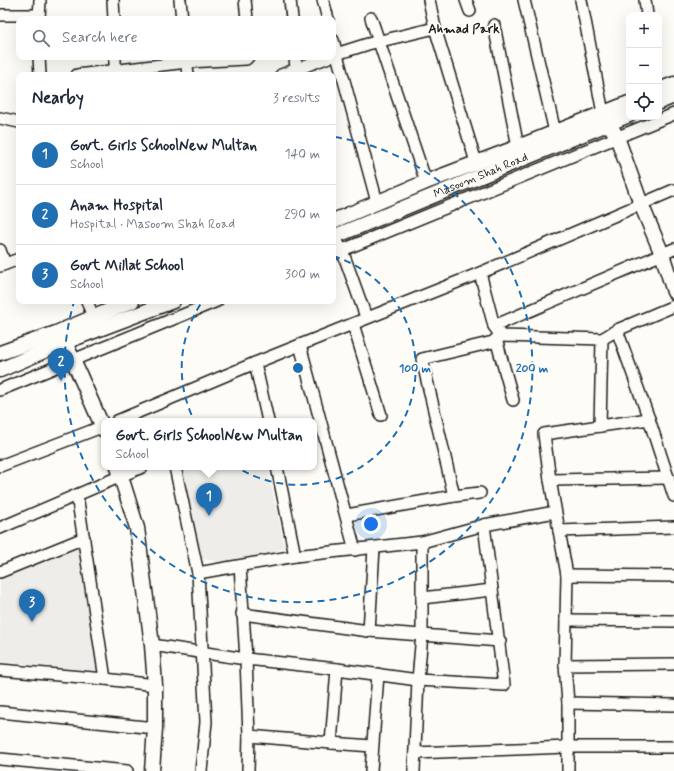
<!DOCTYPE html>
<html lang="en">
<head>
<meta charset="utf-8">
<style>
  :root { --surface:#fff; --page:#f2f2f3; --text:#1f2937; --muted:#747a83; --line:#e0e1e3; --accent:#1f6fb2 }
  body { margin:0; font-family:Mynerve,sans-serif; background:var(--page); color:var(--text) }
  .controls { position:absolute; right:12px; top:12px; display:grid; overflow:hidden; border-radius:8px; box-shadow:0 4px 16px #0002 }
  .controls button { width:36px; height:36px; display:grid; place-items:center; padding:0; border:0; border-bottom:1px solid var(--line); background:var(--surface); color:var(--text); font:20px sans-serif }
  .you { position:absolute; left:371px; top:524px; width:14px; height:14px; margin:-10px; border:3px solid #fff; border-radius:50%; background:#1a73e8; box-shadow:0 0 0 6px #1a73e833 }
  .badge { display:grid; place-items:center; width:26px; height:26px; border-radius:50%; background:var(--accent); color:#fff; font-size:13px; font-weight:700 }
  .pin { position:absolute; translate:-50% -33px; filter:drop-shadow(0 1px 2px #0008) }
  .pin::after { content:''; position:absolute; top:21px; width:14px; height:12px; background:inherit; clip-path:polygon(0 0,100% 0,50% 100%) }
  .popup { position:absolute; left:101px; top:418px; width:216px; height:52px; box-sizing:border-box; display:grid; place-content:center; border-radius:8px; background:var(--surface); filter:drop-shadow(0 1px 3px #0005); font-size:13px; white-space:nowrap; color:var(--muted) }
  .popup b { font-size:15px; color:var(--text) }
  .popup::after { content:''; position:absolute; left:50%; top:100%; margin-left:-8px; border:8px solid transparent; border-top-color:var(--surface) }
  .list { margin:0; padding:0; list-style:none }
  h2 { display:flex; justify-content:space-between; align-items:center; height:52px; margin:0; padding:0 16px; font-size:17px }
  h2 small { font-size:13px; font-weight:400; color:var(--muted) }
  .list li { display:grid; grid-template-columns:26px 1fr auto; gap:12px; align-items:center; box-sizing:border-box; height:60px; padding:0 16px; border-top:1px solid var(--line) }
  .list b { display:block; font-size:15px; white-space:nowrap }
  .list p { margin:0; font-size:13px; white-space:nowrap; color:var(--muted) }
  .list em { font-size:13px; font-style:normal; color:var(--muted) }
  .icon { flex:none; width:22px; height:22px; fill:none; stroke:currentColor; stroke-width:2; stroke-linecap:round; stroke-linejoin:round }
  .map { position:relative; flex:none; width:674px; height:771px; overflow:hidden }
  .search { position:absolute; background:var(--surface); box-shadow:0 4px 16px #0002; left:16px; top:16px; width:320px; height:44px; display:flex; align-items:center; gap:10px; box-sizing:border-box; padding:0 14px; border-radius:8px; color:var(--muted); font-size:15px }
  .panel { position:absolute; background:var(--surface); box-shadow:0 4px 16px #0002; left:16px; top:72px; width:320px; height:232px; border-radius:8px }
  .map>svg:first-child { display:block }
  .built { fill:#eeede9 }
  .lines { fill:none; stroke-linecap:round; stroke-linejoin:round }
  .minor-casing { stroke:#1c1c1c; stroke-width:14 }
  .major-casing { stroke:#1c1c1c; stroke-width:17 }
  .minor { stroke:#fdfcf7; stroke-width:11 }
  .major { stroke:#fdfcf7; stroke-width:14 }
  .ring { fill:none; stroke:#1f6fb2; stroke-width:2; stroke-dasharray:7 5 }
  .labels { text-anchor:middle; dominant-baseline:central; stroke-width:3.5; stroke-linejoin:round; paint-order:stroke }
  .street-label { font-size:12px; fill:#1c1c1c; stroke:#fdfcf7 }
  .neighbourhood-label { font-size:13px; font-weight:bold; fill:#1c1c1c; stroke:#fdfcf7 }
  .centre { fill:#1f6fb2; stroke:#fdfcf7; stroke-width:2 }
  .ring-label { font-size:12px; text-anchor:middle; font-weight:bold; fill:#1f6fb2; stroke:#fdfcf7; stroke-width:3.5; stroke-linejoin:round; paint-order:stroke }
</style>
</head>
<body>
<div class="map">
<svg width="674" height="771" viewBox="0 0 674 771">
  <rect width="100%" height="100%" fill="#fdfcf7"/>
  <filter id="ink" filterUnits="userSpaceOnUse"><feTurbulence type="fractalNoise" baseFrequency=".025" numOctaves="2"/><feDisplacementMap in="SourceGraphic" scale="8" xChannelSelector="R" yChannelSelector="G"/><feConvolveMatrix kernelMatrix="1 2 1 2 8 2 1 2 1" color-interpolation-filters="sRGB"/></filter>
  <g filter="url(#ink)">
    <!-- built -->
    <g class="built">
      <path d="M179 467H267L285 548 240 566 199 558Z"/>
      <path d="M81 546 99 671 0 662V579Z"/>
    </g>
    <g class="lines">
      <defs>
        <g id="minor">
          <path d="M113 0 114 19"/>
          <path d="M180 0 182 19"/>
          <path d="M245 0 247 19"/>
          <path d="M290 0 292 19"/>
          <path d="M323 0 328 19"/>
          <path d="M429 0 435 28 476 162"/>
          <path d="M466 0 470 11"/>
          <path d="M524 0 555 132"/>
          <path d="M581 0 603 113"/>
          <path d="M645 0 647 15"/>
          <path d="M0 15H39"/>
          <path d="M371 18 426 182"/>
          <path d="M39 19 40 0"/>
          <path d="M494 25 518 147"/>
          <path d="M333 40 377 202"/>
          <path d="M333 55 368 44 435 28"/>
          <path d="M39 57 40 75"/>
          <path d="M115 57V75"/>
          <path d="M186 57 188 75"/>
          <path d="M295 57 296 69"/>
          <path d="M77 75 187 62 246 59 248 57"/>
          <path d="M281 75 329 57"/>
          <path d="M0 118 19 122"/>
          <path d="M334 237 342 250 366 317"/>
          <path d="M0 250 5 264"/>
          <path d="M333 254 674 114"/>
          <path d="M0 266 19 259"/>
          <path d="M480 273 494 326 501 336 602 339 617 330 674 306"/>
          <path d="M87 301 93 317"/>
          <path d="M353 324 381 415"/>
          <path d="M494 326 674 249"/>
          <path d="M617 330 649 419 674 496"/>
          <path d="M496 339 513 400"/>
          <path d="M300 345 355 550"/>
          <path d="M255 363 268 421"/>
          <path d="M0 390 217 301"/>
          <path d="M117 421 255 363 480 273 674 190"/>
          <path d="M600 426 602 339"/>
          <path d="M0 466 104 426"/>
          <path d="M175 467 198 573 206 722 201 771"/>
          <path d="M277 467 295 556"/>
          <path d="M550 480 669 478"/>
          <path d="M77 495 105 679"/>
          <path d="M454 496 422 359 493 342 501 336"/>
          <path d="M347 515 454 496 480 493"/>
          <path d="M0 528 142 467"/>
          <path d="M559 531 674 527"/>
          <path d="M240 566 246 659 249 736 331 743 337 669"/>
          <path d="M0 572 84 538"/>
          <path d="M198 573 295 556 422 542 484 525"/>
          <path d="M567 575 674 576"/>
          <path d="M422 598 492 590"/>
          <path d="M242 614 369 631 500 641"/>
          <path d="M566 620 674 621"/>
          <path d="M369 631 374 548"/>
          <path d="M152 645 246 659 337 669 418 680 504 685 484 525 555 512"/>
          <path d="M565 665 674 664"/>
          <path d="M0 670 105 679 155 685"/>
          <path d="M568 703 674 705"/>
          <path d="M0 712 155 728"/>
          <path d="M331 743 372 746"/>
          <path d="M415 753 568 747H674"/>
          <path d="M0 759 127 771"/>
          <path d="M248 771 249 736"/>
          <path d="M371 771 378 674"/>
          <path d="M414 771 418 680 422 634V542"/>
          <path d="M568 771V703L565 665 567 575 550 480 544 434 649 419"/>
        </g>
        <g id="major">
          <path d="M659 90 674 84"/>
          <path d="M659 102 674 96"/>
          <path d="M604 115 617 137 641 204 662 254 674 292"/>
          <path d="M333 221 426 182 518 147 629 103"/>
          <path id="s1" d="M333 237 629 115"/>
          <path d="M65 342 104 430"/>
          <path d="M0 353 56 333 132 301"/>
          <path d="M0 370 65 342 173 301"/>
          <path d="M118 467 137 528 152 645 155 685V728L152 771"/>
        </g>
      </defs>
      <!-- minor casing -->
      <use href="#minor" class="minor-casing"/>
      <!-- major casing -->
      <use href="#major" class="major-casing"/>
      <!-- minor -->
      <use href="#minor" class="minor"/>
      <!-- major -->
      <use href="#major" class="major"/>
    </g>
  </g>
  <!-- distance rings -->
  <g class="ring">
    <path d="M333 256A117 117 0 1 1 202 302"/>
    <path d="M335 137A234 234 0 1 1 74 302"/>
  </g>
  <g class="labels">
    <!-- street labels -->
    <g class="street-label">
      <text stroke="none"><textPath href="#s1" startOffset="160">Masoom Shah Road</textPath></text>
    </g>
    <!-- neighbourhood labels -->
    <g class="neighbourhood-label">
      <text x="464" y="29">Ahmad Park</text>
    </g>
  </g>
  <circle cx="298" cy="368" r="6" class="centre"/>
  <g class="ring-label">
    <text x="415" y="372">100 m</text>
    <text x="532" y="372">200 m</text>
  </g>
</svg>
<div class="controls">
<button>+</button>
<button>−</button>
<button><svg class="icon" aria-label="locate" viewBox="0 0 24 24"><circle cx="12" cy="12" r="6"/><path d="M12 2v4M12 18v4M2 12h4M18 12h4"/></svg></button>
</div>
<div class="you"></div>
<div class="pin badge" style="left:209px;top:516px">1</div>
<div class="popup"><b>Govt. Girls SchoolNew Multan</b>School</div>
<div class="pin badge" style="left:61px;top:381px">2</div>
<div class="pin badge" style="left:32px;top:622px">3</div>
<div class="search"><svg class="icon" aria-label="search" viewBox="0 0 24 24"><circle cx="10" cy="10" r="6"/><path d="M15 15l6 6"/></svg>Search here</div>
<section class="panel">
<h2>Nearby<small>3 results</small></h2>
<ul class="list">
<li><span class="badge">1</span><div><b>Govt. Girls SchoolNew Multan</b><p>School</p></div><em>140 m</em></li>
<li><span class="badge">2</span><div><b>Anam Hospital</b><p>Hospital · Masoom Shah Road</p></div><em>290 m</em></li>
<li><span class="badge">3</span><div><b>Govt Millat School</b><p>School</p></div><em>300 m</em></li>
</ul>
</section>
</div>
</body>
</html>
